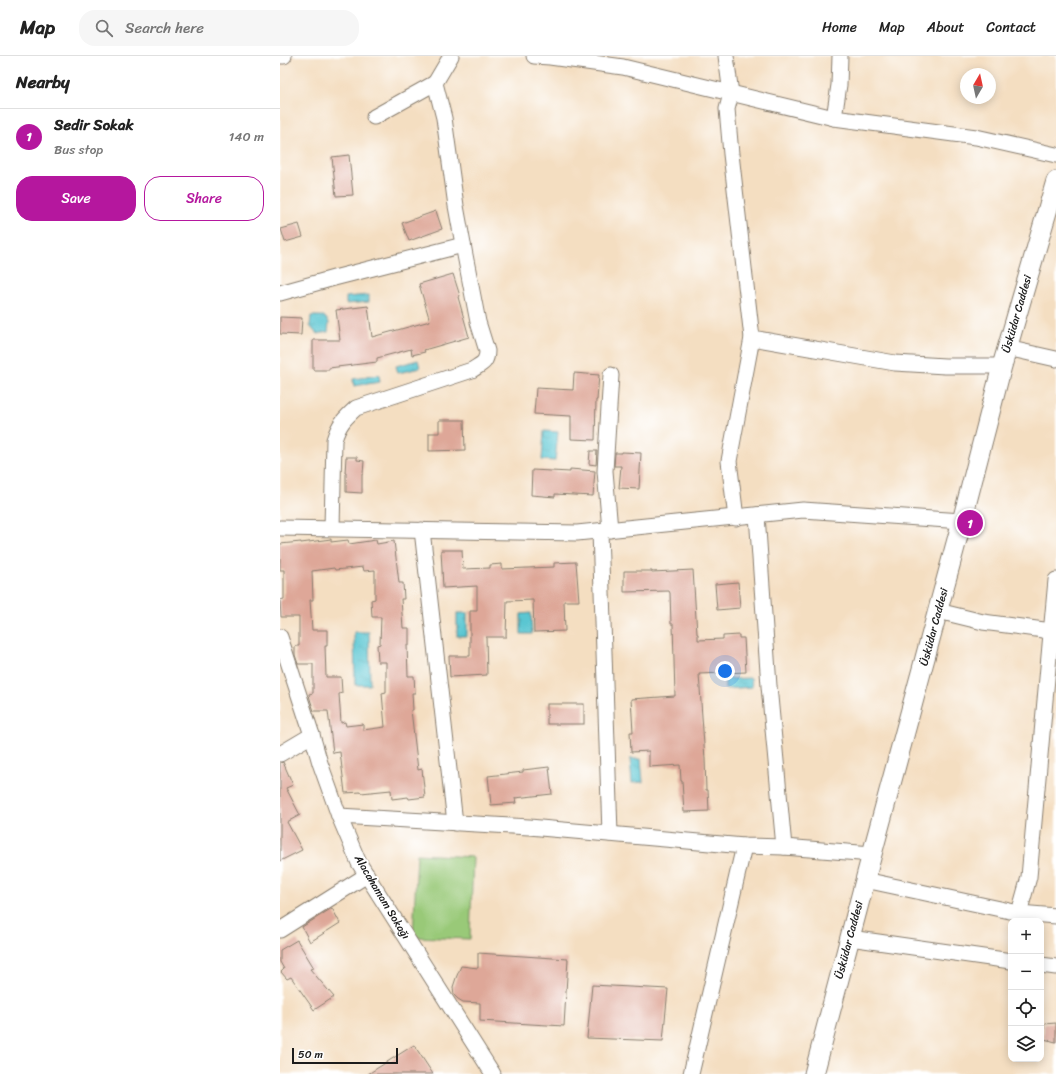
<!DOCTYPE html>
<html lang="en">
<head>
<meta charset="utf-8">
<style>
  :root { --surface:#fff; --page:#f6f6f6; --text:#222; --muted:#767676; --line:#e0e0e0; --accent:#b5179e }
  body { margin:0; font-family:Sriracha,sans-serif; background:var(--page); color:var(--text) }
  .controls { position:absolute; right:12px; bottom:12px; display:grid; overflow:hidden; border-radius:8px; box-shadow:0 2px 10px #0003 }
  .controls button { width:36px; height:36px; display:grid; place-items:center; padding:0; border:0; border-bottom:1px solid var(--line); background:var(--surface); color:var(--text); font:20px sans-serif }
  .compass { position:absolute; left:680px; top:12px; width:36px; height:36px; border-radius:50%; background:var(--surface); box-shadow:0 2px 10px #0003; rotate:9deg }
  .scale { position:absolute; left:12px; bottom:10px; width:106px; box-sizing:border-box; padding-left:4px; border:2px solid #1c1c1c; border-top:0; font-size:11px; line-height:14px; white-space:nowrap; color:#1c1c1c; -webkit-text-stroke:3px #fff; paint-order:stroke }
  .you { position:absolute; left:445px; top:615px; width:14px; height:14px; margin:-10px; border:3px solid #fff; border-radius:50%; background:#1a73e8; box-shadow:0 0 0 6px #1a73e833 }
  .badge { display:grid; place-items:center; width:26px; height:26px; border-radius:50%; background:var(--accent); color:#fff; font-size:13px; font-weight:700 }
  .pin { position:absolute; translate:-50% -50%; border:2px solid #fff; box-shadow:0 1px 4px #0006 }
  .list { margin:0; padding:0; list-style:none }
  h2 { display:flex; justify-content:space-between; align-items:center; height:52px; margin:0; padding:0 16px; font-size:17px }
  h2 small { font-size:13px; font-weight:400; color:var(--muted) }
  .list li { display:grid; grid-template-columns:26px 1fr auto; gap:12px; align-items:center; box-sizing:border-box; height:56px; padding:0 16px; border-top:1px solid var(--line) }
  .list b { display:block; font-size:15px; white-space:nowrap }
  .list p { margin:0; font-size:13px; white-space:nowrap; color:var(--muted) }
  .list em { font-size:13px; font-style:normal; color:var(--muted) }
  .actions { display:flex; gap:8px; padding:12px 16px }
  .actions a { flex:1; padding:9px 0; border:1px solid var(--accent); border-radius:16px; text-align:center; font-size:14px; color:var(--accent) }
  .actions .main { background:var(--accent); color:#fff }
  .icon { flex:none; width:22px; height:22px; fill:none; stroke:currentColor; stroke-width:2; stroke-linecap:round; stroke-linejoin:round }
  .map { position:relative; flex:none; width:776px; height:1018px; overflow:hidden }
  header { display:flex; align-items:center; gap:24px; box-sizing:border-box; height:56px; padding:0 20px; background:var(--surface); border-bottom:1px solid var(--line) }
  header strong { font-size:19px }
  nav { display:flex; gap:22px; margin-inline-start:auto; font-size:14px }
  .search { width:280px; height:36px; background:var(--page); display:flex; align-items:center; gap:10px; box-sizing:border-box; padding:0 14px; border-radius:16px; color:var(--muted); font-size:15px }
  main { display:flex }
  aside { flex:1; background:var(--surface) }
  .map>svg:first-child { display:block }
  .pitch { fill:#99c978; stroke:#5a724a }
  .water { fill:url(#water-ripples); stroke:#3b7177 }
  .building { fill:#dea798; fill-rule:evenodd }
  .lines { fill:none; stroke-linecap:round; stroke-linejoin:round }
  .minor-casing { stroke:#887d6e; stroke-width:17 }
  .major-casing { stroke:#887d6e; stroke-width:21 }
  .minor { stroke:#fff; stroke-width:15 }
  .major { stroke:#fff; stroke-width:19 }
  .labels { text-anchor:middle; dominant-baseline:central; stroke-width:4; stroke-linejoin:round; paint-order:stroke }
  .street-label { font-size:11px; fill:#1c1c1c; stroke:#fff }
</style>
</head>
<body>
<header>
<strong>Map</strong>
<div class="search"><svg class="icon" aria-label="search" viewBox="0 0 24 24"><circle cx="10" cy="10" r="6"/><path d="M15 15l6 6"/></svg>Search here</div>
<nav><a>Home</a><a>Map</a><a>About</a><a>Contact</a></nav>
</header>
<main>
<aside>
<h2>Nearby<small></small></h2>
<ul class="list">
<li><span class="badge">1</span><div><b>Sedir Sokak</b><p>Bus stop</p></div><em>140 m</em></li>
</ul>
<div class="actions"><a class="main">Save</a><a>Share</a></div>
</aside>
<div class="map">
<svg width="776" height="1018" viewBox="0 0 776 1018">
  <defs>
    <pattern id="water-ripples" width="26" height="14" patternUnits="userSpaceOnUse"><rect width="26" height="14" fill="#5ac6d2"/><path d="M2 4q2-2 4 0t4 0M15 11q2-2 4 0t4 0" fill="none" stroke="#4eaab4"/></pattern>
  </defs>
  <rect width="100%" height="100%" fill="#fff"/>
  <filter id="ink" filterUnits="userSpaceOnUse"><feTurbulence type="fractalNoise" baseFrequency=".025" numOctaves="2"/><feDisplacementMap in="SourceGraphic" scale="8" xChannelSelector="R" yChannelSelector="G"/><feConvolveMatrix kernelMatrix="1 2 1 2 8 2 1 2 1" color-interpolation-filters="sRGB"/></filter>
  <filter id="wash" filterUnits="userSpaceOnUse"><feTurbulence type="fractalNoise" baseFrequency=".012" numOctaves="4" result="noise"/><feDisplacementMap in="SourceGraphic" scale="16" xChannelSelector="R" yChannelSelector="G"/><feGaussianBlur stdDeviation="0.9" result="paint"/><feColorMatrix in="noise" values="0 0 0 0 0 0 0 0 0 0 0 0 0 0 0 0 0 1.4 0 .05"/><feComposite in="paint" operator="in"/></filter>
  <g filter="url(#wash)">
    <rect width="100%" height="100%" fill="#f4dec1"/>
    <!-- pitch -->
    <path class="pitch" d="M137 798 193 801 190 883 133 881Z"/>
    <!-- water -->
    <g class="water">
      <path d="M89 239V246L66 248V241Z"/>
      <path d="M31 260H44L49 266 48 276 37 278 30 270Z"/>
      <path d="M138 304 140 312 118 317 116 310Z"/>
      <path d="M99 319 100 326 74 330 73 323Z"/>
      <path d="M264 375 278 376 275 405 262 404Z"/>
      <rect x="177" y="557" width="10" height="23"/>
      <path d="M251 557 252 578H241V558Z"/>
      <path d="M74 576H89L90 629H75Z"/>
      <path d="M471 622 472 631 445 633V623Z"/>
      <path d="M350 703H361L363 726 352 727Z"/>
    </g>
    <g id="blocks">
      <!-- building -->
      <g class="building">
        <path d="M69 99 73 139 56 140 52 101Z"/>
        <path d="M156 155 162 173 129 185 122 167Z"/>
        <path d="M19 168 23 181 5 186 1 173Z"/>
        <path d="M173 218 180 240 178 241 189 281 144 294 145 296 132 299 131 293 97 302V306L49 312V314H33V284H60L56 254 88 250 92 281 150 265 139 228Z"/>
        <path d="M0 261 22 262 21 279 0 278Z"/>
        <path d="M294 317 319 319 317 344H316L315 384 291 383V360L254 358 256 332 293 334Z"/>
        <path d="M159 364H184L185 394 149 395V377H159Z"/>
        <path d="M310 395H317L316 409 309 408Z"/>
        <path d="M342 396 361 397 359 433 339 432 341 410H334L335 397H342Z"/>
        <path d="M66 401H77V404L84 405 83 418H82V437L66 436V417H65Z"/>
        <path d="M290 413 315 415 313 440 275 438V441L251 439 252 414 290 416Z"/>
        <path d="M51 483V486L68 484 69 488 96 484 97 488 114 485 119 527H123L124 543H121L123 572H129V589H127L128 620H134L135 637H132L133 654H131L138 714 142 713 145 741 129 743 128 741 112 743 111 734 81 737V736L65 737 60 696 53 697 48 655H34L30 643 29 638 33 637V608H18L15 599V590H19V561H1L0 544 4 543V514H0V488L21 486V487ZM83 511 84 515 95 514V543L91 544 92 561H101L100 588 97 589 98 606H106V636L102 637 105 671 83 674V668L66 670 65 666 61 667 59 638 62 637 61 621H46L45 590H47V574H32L30 544H33L32 515 54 512 55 514Z"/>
        <path d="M161 494H182L183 513 210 512V509L222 508V513L274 511V507L296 506 299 545H284L285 575 254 576 253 544 227 545 226 581H206L207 619 170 621 169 600H190V555H197V530L163 532Z"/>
        <path d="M413 514 417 578H418V584L443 583V580L459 579V582H464L466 616 419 618 425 703 426 734H428L429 755 404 756 402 725H401L400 709 369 711V695L351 696 350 676H353L351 643 395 640 393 568H391L390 537 389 535 344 536V515H372V516Z"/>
        <path d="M458 526 460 552 437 554 435 528Z"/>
        <rect x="267" y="648" width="37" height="20"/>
        <path d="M3 706 13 729 6 732 20 759 7 766 22 794 0 805V707Z"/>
        <path d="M269 711 272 738 235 742 236 747 211 749 208 720 243 716V714Z"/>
        <path d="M52 852 60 867 30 886 22 871Z"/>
        <path d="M17 884 34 912 30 913 54 941 34 954 11 921 7 923 1 916 4 913 0 906V894Z"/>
        <path d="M198 897 288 903 284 970 200 965V947L183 946 178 943 174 939 173 931 176 922 181 910 198 912Z"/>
        <path d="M312 929 388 933 383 985 307 982Z"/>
        <path d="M776 967V986L764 983V968Z"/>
        <path d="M134 989 153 1018H88Z"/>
      </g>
    </g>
  </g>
  <g filter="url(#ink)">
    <use href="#blocks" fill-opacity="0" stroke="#887d6e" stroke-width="1"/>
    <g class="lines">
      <defs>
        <g id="minor">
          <path d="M0 0H4"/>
          <path d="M254 0 270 1 343 11 554 62 696 81 776 99"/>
          <path d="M446 0 451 38 447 53 451 98 472 282 449 405 456 462"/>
          <path d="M94 61 155 27"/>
          <path d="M554 62 559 29 560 0"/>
          <path d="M0 237 54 222 183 189"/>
          <path d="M472 282 615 307 665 310H722"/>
          <path d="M727 292 776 303"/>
          <path d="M477 459 489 630 504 791"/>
          <path d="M0 472 297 477 523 454 682 465"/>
          <path d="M52 472 54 384C59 368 64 363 76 352L192 314C201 308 207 307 207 295L198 266 185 199 176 150 164 62 155 27 171 0"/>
          <path d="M142 474 175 767"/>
          <path d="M330 474 325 415 331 319"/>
          <path d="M320 475 330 778"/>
          <path d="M658 555 703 566 764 574 771 578 749 821 739 857"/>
          <path d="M771 578 776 524"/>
          <path d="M0 581 32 679 40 707 59 760 79 807 213 1018"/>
          <path d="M0 698 32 679"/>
          <path d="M59 760 249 771 464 790 504 791 592 798"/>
          <path d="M585 824 739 857 776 860"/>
          <path d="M0 874 87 819"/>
          <path d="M570 882 731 905"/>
          <path d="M761 909 776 911"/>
          <path d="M411 1018 464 790"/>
        </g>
        <path id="major" d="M534 1018 592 798 682 465 722 310 776 125"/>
      </defs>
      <!-- minor casing -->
      <use href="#minor" class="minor-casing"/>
      <!-- major casing -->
      <use href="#major" class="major-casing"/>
      <!-- minor -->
      <use href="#minor" class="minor"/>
      <!-- major -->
      <use href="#major" class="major"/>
    </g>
  </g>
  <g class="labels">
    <!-- street labels -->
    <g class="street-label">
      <text transform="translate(737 258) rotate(-74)">Üsküdar Caddesi</text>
      <text transform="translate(654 571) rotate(-75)">Üsküdar Caddesi</text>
      <text transform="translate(102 841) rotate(59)">Alacahamam Sokağı</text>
      <text transform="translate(569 884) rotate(-75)">Üsküdar Caddesi</text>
    </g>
  </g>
</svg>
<div class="controls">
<button>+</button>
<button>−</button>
<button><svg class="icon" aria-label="locate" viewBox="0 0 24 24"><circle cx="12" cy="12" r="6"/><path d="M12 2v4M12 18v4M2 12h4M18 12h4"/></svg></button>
<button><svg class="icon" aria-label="layers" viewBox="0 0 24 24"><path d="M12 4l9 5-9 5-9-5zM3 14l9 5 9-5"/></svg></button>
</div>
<svg class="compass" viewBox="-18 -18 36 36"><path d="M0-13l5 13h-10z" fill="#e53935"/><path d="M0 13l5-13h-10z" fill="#767676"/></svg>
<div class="scale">50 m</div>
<div class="you"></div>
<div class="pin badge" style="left:690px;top:467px">1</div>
</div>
</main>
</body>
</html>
